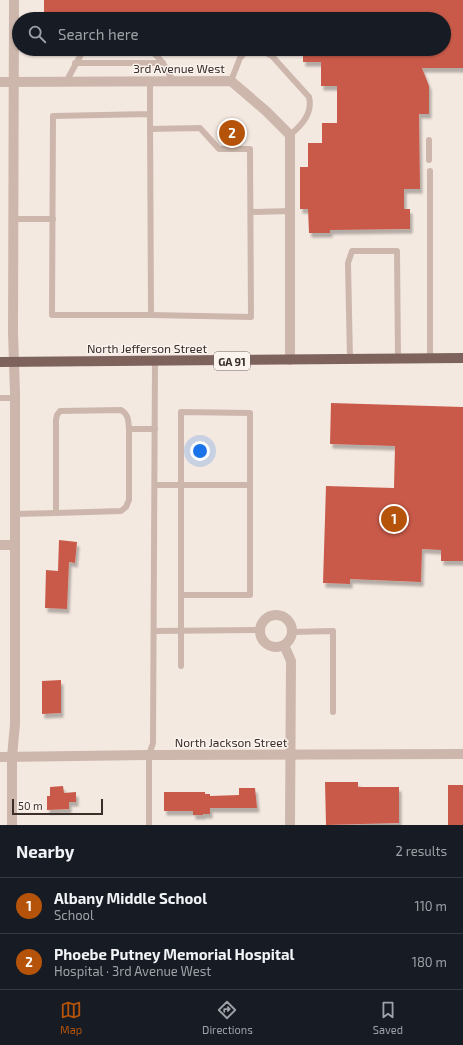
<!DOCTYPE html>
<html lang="en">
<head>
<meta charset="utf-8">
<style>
  :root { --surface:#171b24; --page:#20242c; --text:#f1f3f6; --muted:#9ea1a6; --line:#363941; --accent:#b45309 }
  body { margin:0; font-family:"Exo 2",sans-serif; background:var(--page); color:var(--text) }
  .scale { position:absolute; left:12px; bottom:10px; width:91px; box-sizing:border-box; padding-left:4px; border:2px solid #3b2e2b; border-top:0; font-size:11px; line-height:14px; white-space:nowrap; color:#3b2e2b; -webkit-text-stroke:3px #fbf3ee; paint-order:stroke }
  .you { position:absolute; left:200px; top:451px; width:14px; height:14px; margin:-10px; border:3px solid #fff; border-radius:50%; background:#1a73e8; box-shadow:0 0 0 6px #1a73e833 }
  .badge { display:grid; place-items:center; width:26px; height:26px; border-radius:50%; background:var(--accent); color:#fff; font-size:13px; font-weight:700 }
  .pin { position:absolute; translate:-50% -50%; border:2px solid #fff; box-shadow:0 1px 4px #0006 }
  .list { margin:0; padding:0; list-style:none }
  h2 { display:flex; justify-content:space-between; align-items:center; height:52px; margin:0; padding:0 16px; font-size:17px }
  h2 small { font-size:13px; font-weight:400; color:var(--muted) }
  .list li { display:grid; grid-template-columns:26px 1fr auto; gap:12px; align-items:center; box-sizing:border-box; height:56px; padding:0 16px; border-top:1px solid var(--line) }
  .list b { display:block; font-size:15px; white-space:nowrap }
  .list p { margin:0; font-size:13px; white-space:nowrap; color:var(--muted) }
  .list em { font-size:13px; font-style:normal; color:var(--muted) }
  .icon { flex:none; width:22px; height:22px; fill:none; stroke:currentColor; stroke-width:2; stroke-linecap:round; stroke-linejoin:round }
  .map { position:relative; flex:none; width:463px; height:825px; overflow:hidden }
  .search { position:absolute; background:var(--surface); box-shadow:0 1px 3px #0004; left:12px; right:12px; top:12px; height:44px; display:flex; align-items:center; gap:10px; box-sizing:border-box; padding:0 14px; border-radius:22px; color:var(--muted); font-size:15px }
  .sheet { height:164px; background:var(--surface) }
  nav { display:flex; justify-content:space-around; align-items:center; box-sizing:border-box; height:56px; border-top:1px solid var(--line); background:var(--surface); font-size:11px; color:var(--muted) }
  nav a { display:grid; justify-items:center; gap:2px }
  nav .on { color:var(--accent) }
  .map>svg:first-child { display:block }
  .building { fill:#c95a49; filter:url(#shadow) }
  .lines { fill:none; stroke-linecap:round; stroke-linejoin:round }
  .service { stroke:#cdb7ac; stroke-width:6 }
  .minor { stroke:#cdb7ac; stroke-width:10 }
  .tertiary { stroke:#cdb7ac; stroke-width:10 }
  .primary { stroke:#7d635c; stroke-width:10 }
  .labels { text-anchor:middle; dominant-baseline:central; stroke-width:3; stroke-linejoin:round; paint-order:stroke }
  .shield { fill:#fbf3ee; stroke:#756966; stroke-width:1 }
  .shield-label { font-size:11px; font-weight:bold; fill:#3b2e2b }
  .street-label { font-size:12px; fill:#3b2e2b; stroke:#fbf3ee }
</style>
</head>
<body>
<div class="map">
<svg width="463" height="825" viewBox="0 0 463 825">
  <defs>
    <filter id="shadow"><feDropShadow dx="2.5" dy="4.5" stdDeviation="1" flood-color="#0004"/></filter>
  </defs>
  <rect width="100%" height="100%" fill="#f4e9e1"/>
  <!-- building -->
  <g class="building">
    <path d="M44 0H463V68H422L429 86V114H419L420 189H404V209H410V229L330 230V233H309L308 209H300V167H308V143H322V123H337V86H321V62H303V49H444V19H281V17L44 19Z"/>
    <path d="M331 403 463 407V561H441V550L422 549 421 582 350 579V584L323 583 326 486 394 488 395 446 330 444Z"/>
    <path d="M59 540 77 542 75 563 69 562 67 609 45 608 46 570 58 571Z"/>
    <path d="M61 680V713L42 714V681Z"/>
    <path d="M325 782H358V787H399V823L326 825Z"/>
    <rect x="448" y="785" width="15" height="40"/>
    <path d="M63 786 64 793 76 792V802H69V809L47 810V796H50V787Z"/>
    <path d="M239 788H255L257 808H210V814H203V815H193V811H164V792H205V794H210V796L239 795Z"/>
  </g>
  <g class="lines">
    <!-- service -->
    <g class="service">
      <path d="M145 49C160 54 166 68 173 81"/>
      <path d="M75 63H163"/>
      <path d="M150 81V114L151 315H52L53 116 150 114"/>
      <path d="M231 81 240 58 246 51 261 50 272 56 309 97C313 113 302 125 290 135"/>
      <path d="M66 82 84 49"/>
      <path d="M150 129 200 128 219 149H250L251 317 151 315"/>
      <path d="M429 140V160"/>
      <path d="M430 171V359"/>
      <path d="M251 212 290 211"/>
      <path d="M14 219H53"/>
      <path d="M350 360 348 263 352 251H397L398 359"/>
      <path d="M0 398H15"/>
      <path d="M129 429C128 420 129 415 121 410L60 411 57 415 56 420V513L121 511 126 507 129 500V429H155"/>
      <path d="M155 485H250"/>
      <path d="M15 514 56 513"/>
      <path d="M181 595H250V413L181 412V666"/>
      <path d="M154 631 259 630"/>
      <path d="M292 632 333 631V712"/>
      <path d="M149 825V755L153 743 155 361"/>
    </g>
    <!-- minor -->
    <g class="minor">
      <path d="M0 82 231 81 266 111 290 135V360"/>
      <path d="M0 545H15"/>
      <path d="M12 825V757L15 724V393L13 332 14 0"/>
    </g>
    <!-- tertiary -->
    <g class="tertiary">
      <circle cx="276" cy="631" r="16"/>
      <path d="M284 645 291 661 290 825"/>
      <path d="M0 757 149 755 463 754"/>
    </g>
    <!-- primary -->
    <path class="primary" d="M0 362 463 358"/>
  </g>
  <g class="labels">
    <!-- shield labels -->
    <rect class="shield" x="214" y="352" width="36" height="18" rx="3"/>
    <g class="shield-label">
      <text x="232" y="361">GA 91</text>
    </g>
    <!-- street labels -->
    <g class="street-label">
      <text x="179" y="68">3rd Avenue West</text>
      <text x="147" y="348">North Jefferson Street</text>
      <text x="231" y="742">North Jackson Street</text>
    </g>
  </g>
</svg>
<div class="scale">50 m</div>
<div class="you"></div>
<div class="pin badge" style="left:394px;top:519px">1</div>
<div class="pin badge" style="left:232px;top:133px">2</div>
<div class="search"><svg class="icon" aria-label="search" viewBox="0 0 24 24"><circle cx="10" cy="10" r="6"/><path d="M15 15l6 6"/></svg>Search here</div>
</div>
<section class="sheet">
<h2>Nearby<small>2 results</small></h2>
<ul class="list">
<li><span class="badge">1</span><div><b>Albany Middle School</b><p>School</p></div><em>110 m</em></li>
<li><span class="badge">2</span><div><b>Phoebe Putney Memorial Hospital</b><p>Hospital · 3rd Avenue West</p></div><em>180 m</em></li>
</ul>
</section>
<nav>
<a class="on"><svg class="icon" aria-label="map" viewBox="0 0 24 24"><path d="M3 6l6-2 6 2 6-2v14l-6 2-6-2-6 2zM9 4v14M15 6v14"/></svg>Map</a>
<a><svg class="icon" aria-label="directions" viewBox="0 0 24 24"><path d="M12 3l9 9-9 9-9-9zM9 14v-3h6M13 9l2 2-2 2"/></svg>Directions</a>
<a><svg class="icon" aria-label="saved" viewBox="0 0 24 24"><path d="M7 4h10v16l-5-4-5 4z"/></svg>Saved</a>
</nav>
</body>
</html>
